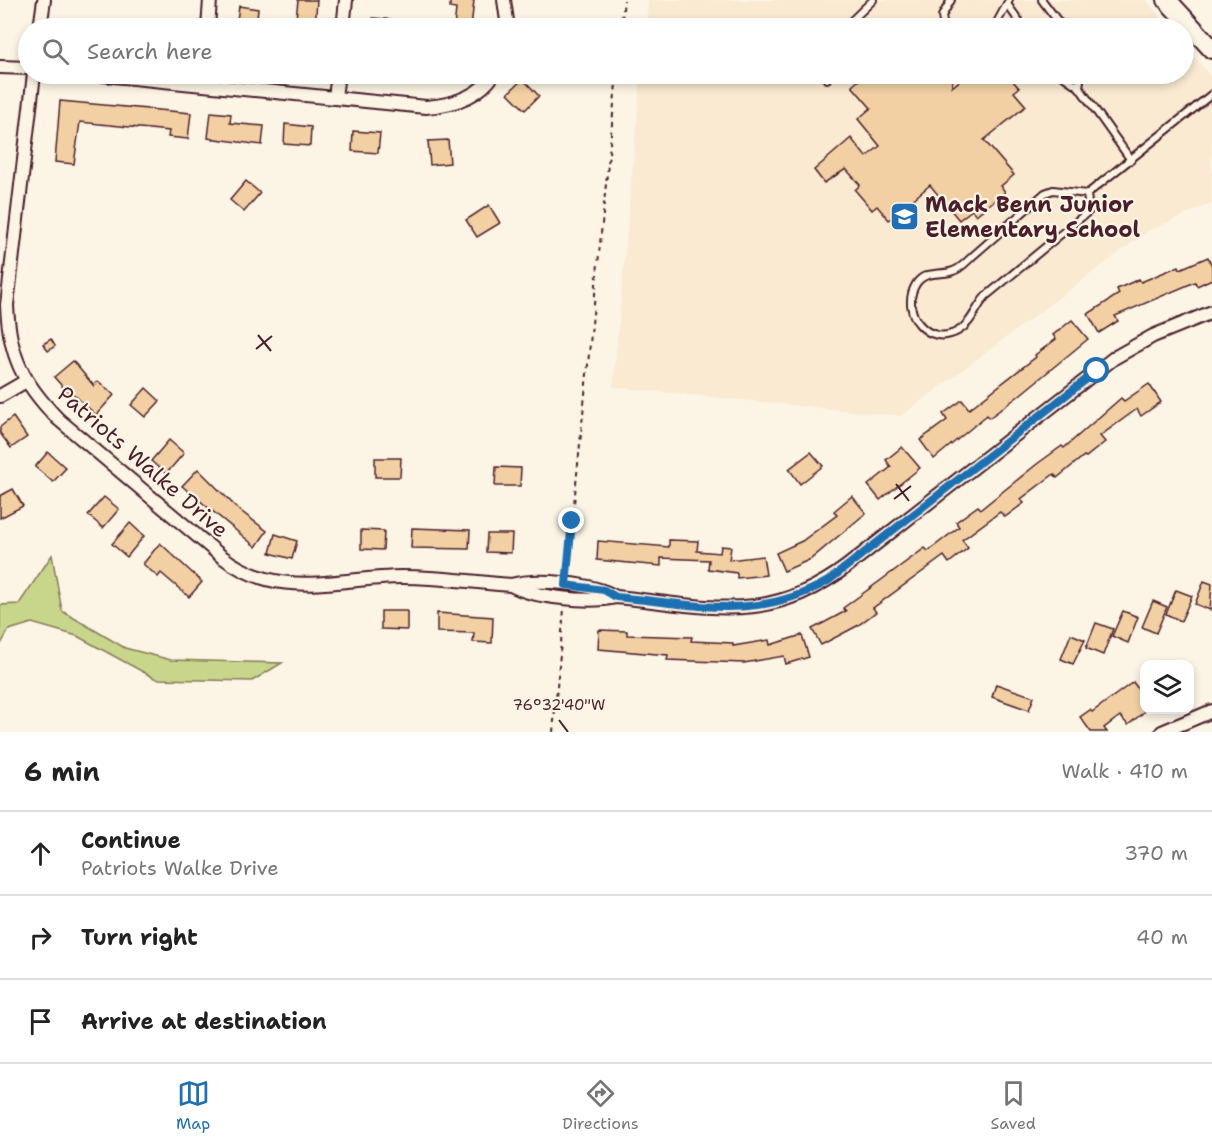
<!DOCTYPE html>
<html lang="en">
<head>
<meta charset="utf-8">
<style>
  :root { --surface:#fff; --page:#f6f6f6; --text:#222; --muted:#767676; --line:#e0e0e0; --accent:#1f6fb2 }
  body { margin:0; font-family:"Shantell Sans",sans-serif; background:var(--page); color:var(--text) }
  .controls { position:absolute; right:18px; bottom:18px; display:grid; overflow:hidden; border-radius:12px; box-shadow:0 3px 9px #0003 }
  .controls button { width:54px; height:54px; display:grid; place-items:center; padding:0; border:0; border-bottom:2px solid var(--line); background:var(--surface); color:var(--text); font:30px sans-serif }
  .stop { position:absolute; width:18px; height:18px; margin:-14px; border:4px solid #1f6fb2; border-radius:50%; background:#fff }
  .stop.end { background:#1f6fb2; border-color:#fff; box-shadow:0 2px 6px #0008 }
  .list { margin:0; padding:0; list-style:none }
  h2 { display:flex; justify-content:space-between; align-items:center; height:78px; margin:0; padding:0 24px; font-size:26px }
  h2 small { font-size:20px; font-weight:400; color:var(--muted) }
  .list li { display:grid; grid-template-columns:39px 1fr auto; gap:18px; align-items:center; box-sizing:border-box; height:84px; padding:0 24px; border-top:2px solid var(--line) }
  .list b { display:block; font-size:22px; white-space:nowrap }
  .list p { margin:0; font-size:20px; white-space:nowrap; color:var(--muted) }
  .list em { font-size:20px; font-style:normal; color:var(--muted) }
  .icon { flex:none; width:33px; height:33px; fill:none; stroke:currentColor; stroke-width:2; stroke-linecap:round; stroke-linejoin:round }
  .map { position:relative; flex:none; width:1212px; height:732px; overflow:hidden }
  .search { position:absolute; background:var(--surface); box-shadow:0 3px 9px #0003; left:18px; right:18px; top:18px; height:66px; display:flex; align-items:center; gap:15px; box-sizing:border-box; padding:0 21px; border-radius:33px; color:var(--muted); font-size:22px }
  .sheet { height:330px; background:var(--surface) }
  nav { display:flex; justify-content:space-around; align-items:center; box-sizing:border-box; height:84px; border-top:2px solid var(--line); background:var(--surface); font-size:16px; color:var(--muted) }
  nav a { display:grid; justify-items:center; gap:3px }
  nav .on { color:var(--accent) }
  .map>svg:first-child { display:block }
  .built { fill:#f9ead1 }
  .green { fill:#c7d68a; stroke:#887a5a; stroke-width:1.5 }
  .building { fill:#f2d0a3; stroke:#4a1f2b; stroke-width:1.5 }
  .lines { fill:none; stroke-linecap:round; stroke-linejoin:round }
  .lane-casing { stroke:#4a1f2b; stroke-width:10 }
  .street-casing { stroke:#4a1f2b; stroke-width:16 }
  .secondary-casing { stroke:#4a1f2b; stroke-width:22 }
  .path { stroke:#4a1f2b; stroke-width:2; stroke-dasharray:4.5 4.5; stroke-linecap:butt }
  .lane { stroke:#fcf5e5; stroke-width:6 }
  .street { stroke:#fcf5e5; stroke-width:12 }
  .secondary { stroke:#fcf5e5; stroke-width:18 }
  .route { stroke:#1f6fb2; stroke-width:8 }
  .ticks { fill:none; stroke:#4a1f2b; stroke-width:2 }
  .labels { text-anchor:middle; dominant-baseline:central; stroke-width:4.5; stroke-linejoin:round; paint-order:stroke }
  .poi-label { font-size:22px; font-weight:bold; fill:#4a1f2b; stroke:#fcf5e5; text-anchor:start }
  .street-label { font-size:22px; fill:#4a1f2b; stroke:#fcf5e5 }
  .ticks-label { font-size:15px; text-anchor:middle; fill:#4a1f2b; stroke:#fcf5e5; stroke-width:4.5; stroke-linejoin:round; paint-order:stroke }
</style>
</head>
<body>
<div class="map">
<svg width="1212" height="732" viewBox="0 0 1212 732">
  <rect width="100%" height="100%" fill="#fcf5e5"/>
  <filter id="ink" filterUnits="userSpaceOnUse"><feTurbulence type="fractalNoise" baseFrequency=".0167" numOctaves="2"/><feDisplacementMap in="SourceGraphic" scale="12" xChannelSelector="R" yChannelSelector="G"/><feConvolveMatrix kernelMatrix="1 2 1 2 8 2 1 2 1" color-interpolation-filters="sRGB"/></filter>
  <g filter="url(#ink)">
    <!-- built -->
    <g class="built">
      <path d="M648 0H1146L1169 28H646Z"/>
      <path d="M1184 45 1212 78V203L1148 231 901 416 613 387 641 74H1184Z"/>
    </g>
    <!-- green -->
    <path class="green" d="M52 555 62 611 125 648 171 660 282 663 252 681 156 679 77 636 32 623 9 630 0 646V605L19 604Z"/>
    <!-- building -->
    <g class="building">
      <path d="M298 0H317L315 28H295Z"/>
      <path d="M450 0H474L471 28H454L456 9 450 8Z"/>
      <path d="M239 6 258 9 256 28H236Z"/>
      <path d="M373 18 396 20V28H372Z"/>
      <path d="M855 74H953L952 87 968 74H1007L1019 88 1014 92 1026 106 984 140 1014 175 1001 186 1005 192 976 215 972 210 959 220 930 185 889 220 877 206 872 210 855 190 860 185 846 169 824 183 814 170 851 138 866 157 880 146 858 119 871 108 852 86 860 79Z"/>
      <path d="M523 79 539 96 525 110 508 93Z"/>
      <path d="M60 101 191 113 188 139 168 137 169 131 80 122 74 164 55 162Z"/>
      <path d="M211 112 231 114 230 123 264 126 262 145 208 138Z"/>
      <path d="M285 124 311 127 310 146 284 144Z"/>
      <path d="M353 131 380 133 378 153 352 151Z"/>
      <path d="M448 140 450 163 430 165 428 141Z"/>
      <path d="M246 181 260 193 244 212 230 200Z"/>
      <path d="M489 205 500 223 477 237 466 220Z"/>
      <path d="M1208 257 1212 266V279L1197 286 1195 282 1115 316 1118 321 1099 333 1088 314 1119 294 1117 289 1139 279 1141 282 1179 266 1180 269Z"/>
      <path d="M1072 320 1088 339 1016 398 989 418 987 415 934 459 920 440 947 420 943 414 962 400 969 409 1036 357 1035 355 1056 339 1053 335Z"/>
      <path d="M51 339 55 346 48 351 43 344Z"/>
      <path d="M73 361 94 386 98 381 114 395 96 415 70 391 68 393 54 377Z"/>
      <path d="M1149 384 1161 402 1141 416 1137 409 1100 436 1105 442 1086 457 1084 456 1057 478 1054 474 1021 499 1024 503 1005 517 1000 512 962 540 968 548 949 563 944 556 873 608 876 612 857 626 821 645 812 629 846 611 843 608 925 548 928 551 959 527 956 522 978 506 981 509 1037 464 1062 446 1064 448 1121 398 1124 401Z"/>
      <path d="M146 388 160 401 145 417 131 405Z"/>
      <path d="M13 417 27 437 11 448 0 433V427Z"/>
      <path d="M169 440 184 453 166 474 151 461Z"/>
      <path d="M902 447 920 468 880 500 868 485 891 467 886 460Z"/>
      <path d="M48 452 66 468 53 482 35 467Z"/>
      <path d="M811 452 823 466 800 484 789 469Z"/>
      <path d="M375 458H401L400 477H375Z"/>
      <path d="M496 467 521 468 520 486H495Z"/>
      <path d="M198 469 238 509 267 531 256 547 182 486Z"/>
      <path d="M13 489 23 506 0 518V496Z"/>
      <path d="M852 496 866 513 811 559 784 571 776 553 802 541 837 515 834 511Z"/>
      <path d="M104 497 119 509 103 528 88 515Z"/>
      <path d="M130 523 144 536 127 557 112 544Z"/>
      <path d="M412 528 470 530 469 549 411 548Z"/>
      <path d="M361 530 384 531 383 550 361 549Z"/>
      <path d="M275 534 297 541 292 559 270 553Z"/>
      <path d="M487 534H512L511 553 486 552Z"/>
      <path d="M669 540 698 541 697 551 720 553 721 546 731 547 729 560 763 556 766 575 737 578V573L708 569 709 560 661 558V566L597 560 598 541 669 547Z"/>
      <path d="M160 543 202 582 189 597 161 573 158 577 143 564Z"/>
      <path d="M1204 581 1212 584 1210 610 1195 604Z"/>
      <path d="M1176 590 1192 596 1181 621 1166 614Z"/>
      <path d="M1153 601 1167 607 1156 633 1142 627Z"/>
      <path d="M381 611H407V630L381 629Z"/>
      <path d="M1123 611 1138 617 1128 643 1112 636Z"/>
      <path d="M437 613 493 617 492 643 473 642 474 633 437 632Z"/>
      <path d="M1096 623 1113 629 1103 655 1086 648Z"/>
      <path d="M599 630 627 631V635L692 637 691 641 733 643V646L769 640 770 645 802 635 809 657 786 664 784 656 744 663 667 660 668 655 598 649Z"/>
      <path d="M1071 634 1085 640 1073 664 1061 659Z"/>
      <path d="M1133 682 1144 697V712L1128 725 1120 716 1104 728 1107 732H1091L1080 717 1090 710 1092 712Z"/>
      <path d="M996 684 1034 697 1029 710 992 697Z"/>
    </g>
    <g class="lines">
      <defs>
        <g id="lane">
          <path d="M1042 0 1063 28"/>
          <path d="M1007 4 1024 28"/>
          <path d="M844 28 873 0"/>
          <path d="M944 28 942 16 951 0"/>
          <path d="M994 28 1009 0"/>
          <path d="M822 74 827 79"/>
          <path d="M1060 74 1079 87 1081 74"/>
          <path d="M1079 87 1131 160"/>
          <path d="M1087 194 1089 211 986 296C976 307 972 323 958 331 928 348 899 312 916 284 925 270 940 276 953 271 961 269 969 259 975 254 998 234 1021 214 1045 193L1053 190 1087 194 1212 94"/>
        </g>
        <g id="street">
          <path d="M504 0 508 28"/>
          <path d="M40 28 44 0"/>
          <path d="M208 28 210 0"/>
          <path d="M343 28 346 0"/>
          <path d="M0 67 28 68"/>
          <path d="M34 74 7 305C9 356 23 383 58 419L221 556C279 601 334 578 402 577 438 577 475 582 511 585 537 578 593 583 616 597"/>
          <path d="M93 74 426 107C453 105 479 97 494 74"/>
          <path d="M335 97 338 74"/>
          <path d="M0 396 26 381"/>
          <path d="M511 585C534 598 591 603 616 597 707 606 767 626 846 567L1114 358 1153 336 1212 312"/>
          <path d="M1162 732 1212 711"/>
        </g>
        <path id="secondary" d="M1167 0 1212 49"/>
      </defs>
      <!-- lane casing -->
      <use href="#lane" class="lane-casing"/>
      <!-- street casing -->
      <use href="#street" class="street-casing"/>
      <!-- secondary casing -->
      <use href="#secondary" class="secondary-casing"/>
      <!-- path -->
      <g class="path">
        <path d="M621 28 624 0"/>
        <path d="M567 574 617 74"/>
        <path d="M553 732 564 609"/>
      </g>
      <!-- lane -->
      <use href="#lane" class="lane"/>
      <!-- street -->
      <use href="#street" class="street"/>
      <!-- secondary -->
      <use href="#secondary" class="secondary"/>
    </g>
  </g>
  <g class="lines" filter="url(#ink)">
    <!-- route -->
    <path class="route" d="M572 521 566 585 604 590 616 597C693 604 757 622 828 581L1097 371"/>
  </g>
  <!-- ticks -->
  <path class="ticks" d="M258 335 271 351M256 349 272 336M896 484 909 501M894 499 911 486M559 720 568 732"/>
  <!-- icons -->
  <defs>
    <symbol id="school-square" viewBox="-11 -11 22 22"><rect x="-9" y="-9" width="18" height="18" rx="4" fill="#1f6fb2" stroke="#fcf5e5"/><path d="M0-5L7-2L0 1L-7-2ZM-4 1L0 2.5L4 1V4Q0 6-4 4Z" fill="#fff"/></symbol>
  </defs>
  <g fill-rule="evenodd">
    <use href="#school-square" x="888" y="200" width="33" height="33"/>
  </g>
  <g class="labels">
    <!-- poi labels -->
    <g class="poi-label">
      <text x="925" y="204">Mack Benn Junior<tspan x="925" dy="25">Elementary School</tspan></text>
    </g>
    <!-- street labels -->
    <g class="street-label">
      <text transform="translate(143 462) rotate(41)">Patriots Walke Drive</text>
    </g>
  </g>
  <g class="ticks-label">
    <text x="559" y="710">76°32'40"W</text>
  </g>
</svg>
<div class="controls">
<button><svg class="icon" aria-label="layers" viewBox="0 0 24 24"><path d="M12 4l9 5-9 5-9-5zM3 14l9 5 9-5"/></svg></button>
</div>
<div class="stop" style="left:1097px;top:371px"></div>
<div class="stop end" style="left:572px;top:521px"></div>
<div class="search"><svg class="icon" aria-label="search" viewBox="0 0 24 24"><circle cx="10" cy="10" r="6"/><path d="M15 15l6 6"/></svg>Search here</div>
</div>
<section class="sheet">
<h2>6 min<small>Walk · 410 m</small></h2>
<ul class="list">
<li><svg class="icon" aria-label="ahead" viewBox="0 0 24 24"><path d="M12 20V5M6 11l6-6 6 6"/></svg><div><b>Continue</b><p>Patriots Walke Drive</p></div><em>370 m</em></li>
<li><svg class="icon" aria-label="right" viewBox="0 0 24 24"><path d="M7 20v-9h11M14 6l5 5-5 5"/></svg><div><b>Turn right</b></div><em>40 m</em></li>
<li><svg class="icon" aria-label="arrive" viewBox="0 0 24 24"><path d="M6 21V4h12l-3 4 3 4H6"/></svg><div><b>Arrive at destination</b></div></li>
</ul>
</section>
<nav>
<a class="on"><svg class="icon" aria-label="map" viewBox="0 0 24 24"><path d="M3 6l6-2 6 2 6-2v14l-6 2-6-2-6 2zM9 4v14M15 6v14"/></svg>Map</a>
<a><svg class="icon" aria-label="directions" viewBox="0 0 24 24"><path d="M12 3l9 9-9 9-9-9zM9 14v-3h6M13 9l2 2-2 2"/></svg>Directions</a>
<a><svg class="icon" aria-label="saved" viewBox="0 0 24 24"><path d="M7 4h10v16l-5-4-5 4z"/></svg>Saved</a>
</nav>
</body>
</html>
